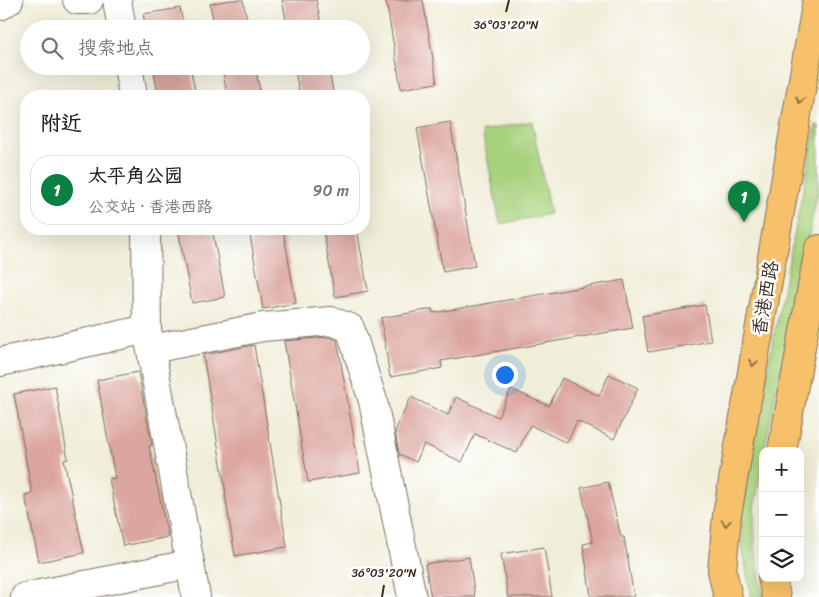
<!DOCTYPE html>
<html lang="zh">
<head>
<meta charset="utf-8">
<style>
  :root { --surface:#fff; --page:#f6f6f6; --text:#222; --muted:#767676; --line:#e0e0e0; --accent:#0b8043 }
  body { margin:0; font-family:Sriracha,"LXGW WenKai TC",sans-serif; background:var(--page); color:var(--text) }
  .controls { position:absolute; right:15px; bottom:15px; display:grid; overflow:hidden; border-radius:10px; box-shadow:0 5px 20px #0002 }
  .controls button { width:45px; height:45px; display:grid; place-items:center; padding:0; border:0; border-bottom:1px solid var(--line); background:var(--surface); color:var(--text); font:25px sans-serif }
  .you { position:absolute; left:504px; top:374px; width:18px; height:18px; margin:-12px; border:4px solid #fff; border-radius:50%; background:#1a73e8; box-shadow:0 0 0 8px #1a73e833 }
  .badge { display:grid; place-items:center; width:32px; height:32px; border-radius:50%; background:var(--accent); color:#fff; font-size:16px; font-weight:700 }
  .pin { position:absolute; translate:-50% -41px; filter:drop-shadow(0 1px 2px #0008) }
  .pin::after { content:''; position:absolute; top:26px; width:18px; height:15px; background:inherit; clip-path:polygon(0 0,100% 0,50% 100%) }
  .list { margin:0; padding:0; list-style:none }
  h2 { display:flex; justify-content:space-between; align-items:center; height:65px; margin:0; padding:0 20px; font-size:21px }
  h2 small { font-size:16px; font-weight:400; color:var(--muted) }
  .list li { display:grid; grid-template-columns:32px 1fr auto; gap:15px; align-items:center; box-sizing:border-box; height:70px; margin:0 10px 10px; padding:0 10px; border:1px solid var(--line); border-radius:20px }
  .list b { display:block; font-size:19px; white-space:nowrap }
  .list p { margin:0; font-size:16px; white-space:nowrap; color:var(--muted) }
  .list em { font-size:16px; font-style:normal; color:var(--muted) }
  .icon { flex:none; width:28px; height:28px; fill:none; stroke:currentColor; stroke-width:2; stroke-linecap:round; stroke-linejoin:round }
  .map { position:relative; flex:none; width:819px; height:597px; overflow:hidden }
  .search { position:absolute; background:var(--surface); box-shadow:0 5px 20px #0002; left:20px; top:20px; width:350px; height:55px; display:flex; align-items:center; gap:12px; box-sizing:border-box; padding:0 18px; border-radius:28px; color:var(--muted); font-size:19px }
  .panel { position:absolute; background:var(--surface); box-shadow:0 5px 20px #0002; left:20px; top:90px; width:350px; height:145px; border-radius:20px }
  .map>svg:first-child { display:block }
  .green { fill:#a9d27e; stroke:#727e4e }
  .building { fill:#dba69f }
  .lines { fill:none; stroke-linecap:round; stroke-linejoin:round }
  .minor-casing { stroke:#7a6e5f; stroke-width:30 }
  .major-casing { stroke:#7a6e5f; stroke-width:30 }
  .minor { stroke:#fff; stroke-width:28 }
  .major { stroke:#f7c06b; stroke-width:28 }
  .oneway { stroke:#906e41 }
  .ticks { fill:none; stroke:#3b2a1e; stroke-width:2 }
  .labels { text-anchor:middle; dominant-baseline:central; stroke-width:5; stroke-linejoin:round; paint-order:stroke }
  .street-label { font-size:19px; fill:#3b2a1e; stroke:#fff }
  .ticks-label { font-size:12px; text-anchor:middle; fill:#3b2a1e; stroke:#fff; stroke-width:5; stroke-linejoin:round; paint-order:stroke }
</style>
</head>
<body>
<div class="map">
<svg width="819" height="597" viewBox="0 0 819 597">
  <rect width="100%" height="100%" fill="#fff"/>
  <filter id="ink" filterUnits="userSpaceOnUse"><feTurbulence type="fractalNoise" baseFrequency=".02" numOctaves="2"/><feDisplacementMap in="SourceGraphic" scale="10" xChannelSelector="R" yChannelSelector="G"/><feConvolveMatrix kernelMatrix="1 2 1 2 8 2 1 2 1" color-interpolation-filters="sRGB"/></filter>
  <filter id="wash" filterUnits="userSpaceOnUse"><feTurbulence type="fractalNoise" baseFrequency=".0096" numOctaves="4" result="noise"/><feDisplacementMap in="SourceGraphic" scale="20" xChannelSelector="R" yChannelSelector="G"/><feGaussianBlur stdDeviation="1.12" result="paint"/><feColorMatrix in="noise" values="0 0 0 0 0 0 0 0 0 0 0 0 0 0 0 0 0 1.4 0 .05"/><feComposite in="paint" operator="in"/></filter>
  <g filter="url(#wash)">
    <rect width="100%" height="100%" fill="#f0edd8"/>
    <!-- green -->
    <g class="green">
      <path d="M532 121 550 214 500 224 482 131Z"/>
      <path d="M816 125 819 126V186L764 451H763V460L754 509 755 546 763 596 751 597 742 546 741 506 754 436Z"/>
    </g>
    <g id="blocks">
      <!-- building -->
      <g class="building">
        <path d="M230 0H243L249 29H215L210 4Z"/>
        <path d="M282 0H316L322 29H288Z"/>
        <path d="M386 0H423L437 83 401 89Z"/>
        <path d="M180 8 184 29H146L143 14Z"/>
        <path d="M153 66H190L196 96H158Z"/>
        <path d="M222 66H255L261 96H227Z"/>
        <path d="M294 66H328L334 96H300Z"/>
        <path d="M450 122 475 266 443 272 417 128Z"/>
        <path d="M178 229H212L225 297 192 303Z"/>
        <path d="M249 229H283L296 303 263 309Z"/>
        <path d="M323 229H357L368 291 335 297Z"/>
        <path d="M624 280 633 328 441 361 442 368 390 377 381 318 432 309 433 313Z"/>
        <path d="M705 305 711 341 648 352 642 316Z"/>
        <path d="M329 337 337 340 360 473 308 482 284 341Z"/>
        <path d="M254 345 287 547 235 556 225 494H226L203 355Z"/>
        <path d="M138 372 152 445 149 446 168 537 123 546 109 479 115 478 97 380Z"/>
        <path d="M609 374 638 388 614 439 577 421 567 443 530 425 517 453 475 434 462 462 424 444 416 462 399 454 395 431 411 397 448 415 456 397 498 417 511 389 549 406 562 378 599 396Z"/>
        <path d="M55 386 68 459 64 460 84 553 39 562 25 495 32 493 14 394Z"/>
        <path d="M608 482 621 537H624L634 597H591L583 544 593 542 581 488Z"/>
        <path d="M544 547 552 597H508L501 554Z"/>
        <path d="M469 557 475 597H431L425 564Z"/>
      </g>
    </g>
  </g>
  <g filter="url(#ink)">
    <use href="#blocks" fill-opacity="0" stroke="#7a6e5f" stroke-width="1"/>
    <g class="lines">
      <defs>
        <g id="minor">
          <path d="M77 0H89"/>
          <path d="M117 0 122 29"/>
          <path d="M0 6 9 0"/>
          <path d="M128 66 133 96"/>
          <path d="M146 229 147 329"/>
          <path d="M151 349 263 327 331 321 350 328 373 401 412 597"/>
          <path d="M0 362 147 329 196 597"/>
          <path d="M25 597 190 564"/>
        </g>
        <g id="major">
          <path d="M782 451 819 249"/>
          <path d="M772 578 776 597"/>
          <path d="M728 597 722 571 727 515 817 0"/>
        </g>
      </defs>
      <!-- minor casing -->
      <use href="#minor" class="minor-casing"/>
      <!-- major casing -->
      <use href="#major" class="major-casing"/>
      <!-- minor -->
      <use href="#minor" class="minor"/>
      <!-- major -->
      <use href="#major" class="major"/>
    </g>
    <!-- one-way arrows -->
    <defs><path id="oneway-chevron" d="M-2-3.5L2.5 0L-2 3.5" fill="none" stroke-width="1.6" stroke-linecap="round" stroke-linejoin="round" transform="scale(1.25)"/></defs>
    <g class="oneway">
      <use href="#oneway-chevron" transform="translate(800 100) rotate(100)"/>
      <use href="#oneway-chevron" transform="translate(753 363) rotate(100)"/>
      <use href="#oneway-chevron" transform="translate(726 523) rotate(95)"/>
    </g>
  </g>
  <!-- ticks -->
  <path class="ticks" d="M506 12 509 0M382 597 384 585"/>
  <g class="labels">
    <!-- street labels -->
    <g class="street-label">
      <text transform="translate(765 298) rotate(-80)">香港西路</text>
    </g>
  </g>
  <g class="ticks-label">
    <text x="506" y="29">36°03'20"N</text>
    <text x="384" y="577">36°03'20"N</text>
  </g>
</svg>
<div class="controls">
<button>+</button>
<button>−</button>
<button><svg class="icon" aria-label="layers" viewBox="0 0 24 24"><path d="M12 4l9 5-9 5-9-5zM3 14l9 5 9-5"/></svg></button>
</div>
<div class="you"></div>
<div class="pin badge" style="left:744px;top:222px">1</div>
<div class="search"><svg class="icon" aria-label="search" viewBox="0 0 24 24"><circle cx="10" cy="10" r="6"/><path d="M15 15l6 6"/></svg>搜索地点</div>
<section class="panel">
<h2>附近<small></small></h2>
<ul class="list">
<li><span class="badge">1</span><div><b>太平角公园</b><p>公交站 · 香港西路</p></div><em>90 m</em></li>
</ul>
</section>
</div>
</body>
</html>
